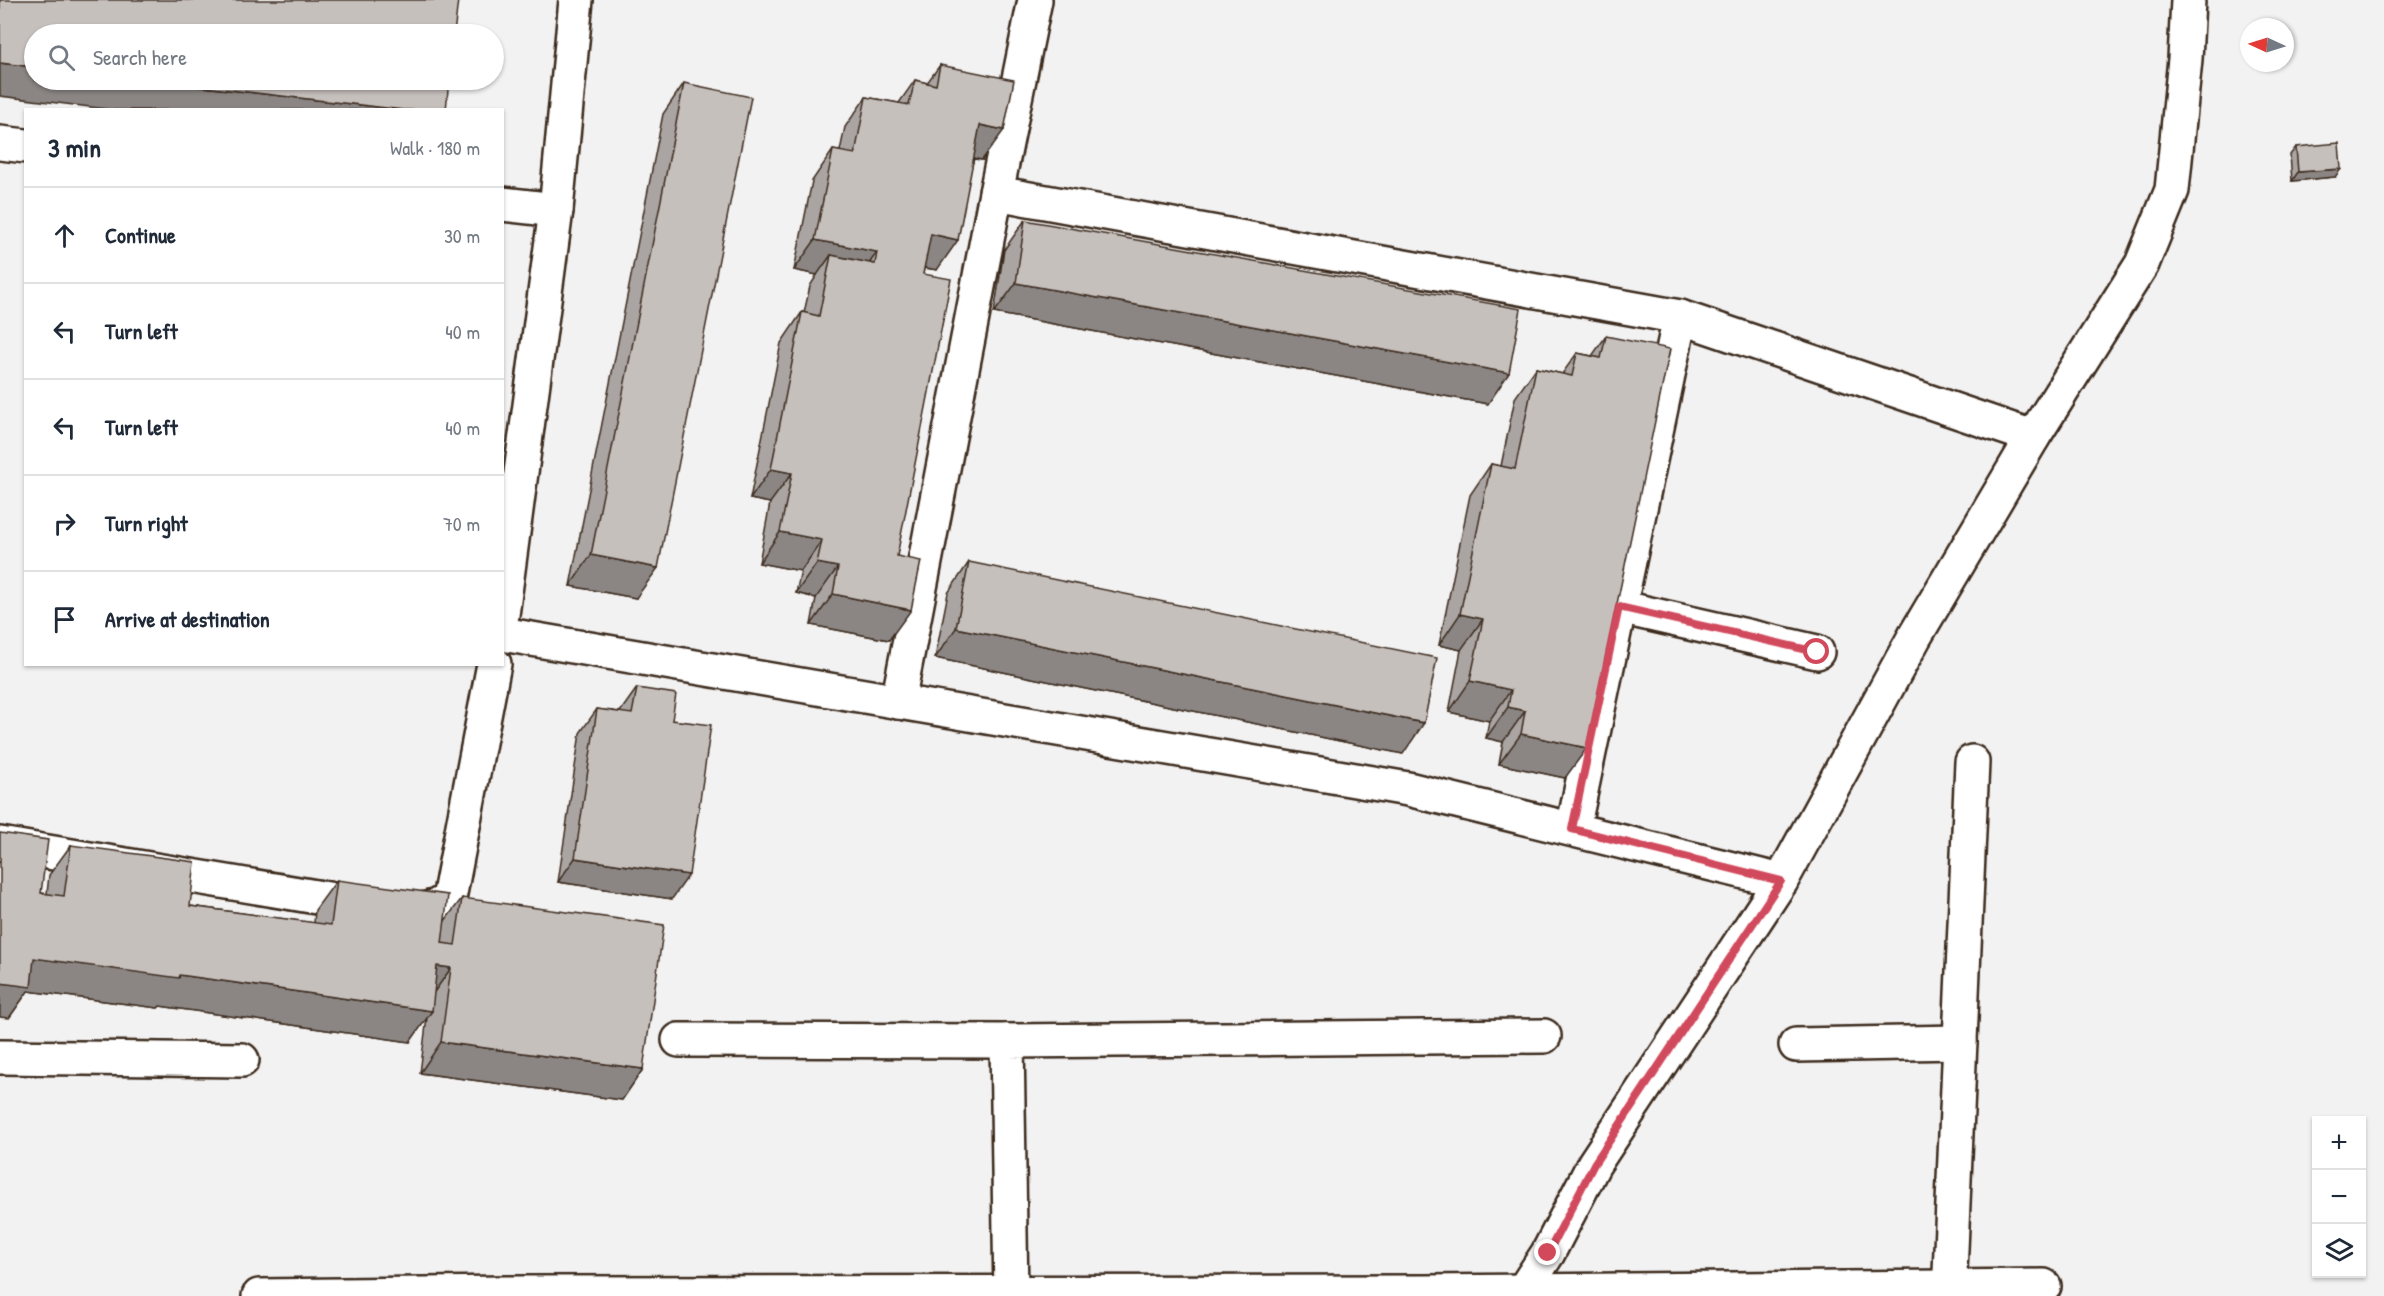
<!DOCTYPE html>
<html lang="en">
<head>
<meta charset="utf-8">
<style>
  :root { --surface:#fff; --page:#f2f2f3; --text:#1f2937; --muted:#747a83; --line:#e0e1e3 }
  body { margin:0; font-family:"Patrick Hand",sans-serif; background:var(--page); color:var(--text) }
  .controls { position:absolute; right:18px; bottom:18px; display:grid; overflow:hidden; border-radius:0px; box-shadow:0 2px 4px #0004 }
  .controls button { width:54px; height:54px; display:grid; place-items:center; padding:0; border:0; border-bottom:2px solid var(--line); background:var(--surface); color:var(--text); font:30px sans-serif }
  .compass { position:absolute; left:2240px; top:18px; width:54px; height:54px; border-radius:50%; background:var(--surface); box-shadow:0 2px 4px #0004; rotate:274deg }
  .stop { position:absolute; width:18px; height:18px; margin:-14px; border:4px solid #d1495b; border-radius:50%; background:#fff }
  .stop.end { background:#d1495b; border-color:#fff; box-shadow:0 2px 6px #0008 }
  .list { margin:0; padding:0; list-style:none }
  h2 { display:flex; justify-content:space-between; align-items:center; height:78px; margin:0; padding:0 24px; font-size:26px }
  h2 small { font-size:20px; font-weight:400; color:var(--muted) }
  .list li { display:grid; grid-template-columns:39px 1fr auto; gap:18px; align-items:center; box-sizing:border-box; height:96px; padding:0 24px; border-top:2px solid var(--line) }
  .list b { display:block; font-size:22px; white-space:nowrap }
  .list em { font-size:20px; font-style:normal; color:var(--muted) }
  .icon { flex:none; width:33px; height:33px; fill:none; stroke:currentColor; stroke-width:2; stroke-linecap:round; stroke-linejoin:round }
  .map { position:relative; flex:none; width:2384px; height:1296px; overflow:hidden }
  .search { position:absolute; background:var(--surface); box-shadow:0 2px 4px #0004; left:24px; top:24px; width:480px; height:66px; display:flex; align-items:center; gap:15px; box-sizing:border-box; padding:0 21px; border-radius:33px; color:var(--muted); font-size:22px }
  .panel { position:absolute; background:var(--surface); box-shadow:0 2px 4px #0004; left:24px; top:108px; width:480px; height:558px; border-radius:0px }
  .map>svg:first-child { display:block }
  .lines { fill:none; stroke-linecap:round; stroke-linejoin:round }
  .minor-casing { stroke:#3b2a1e; stroke-width:38 }
  .minor { stroke:#fff; stroke-width:33 }
  .wall { fill:#aaa5a3; stroke:#3b2a1e; stroke-width:1.5 }
  .shaded-wall { fill:#8b8684; stroke:#3b2a1e; stroke-width:1.5 }
  .building { fill:#c6c0bd; stroke:#3b2a1e; stroke-width:1.5 }
  .route { stroke:#d1495b; stroke-width:8 }
</style>
</head>
<body>
<div class="map">
<svg width="2384" height="1296" viewBox="0 0 2384 1296">
  <rect width="100%" height="100%" fill="#f3f2f2"/>
  <filter id="ink" filterUnits="userSpaceOnUse"><feTurbulence type="fractalNoise" baseFrequency=".0167" numOctaves="2"/><feDisplacementMap in="SourceGraphic" scale="12" xChannelSelector="R" yChannelSelector="G"/><feConvolveMatrix kernelMatrix="1 2 1 2 8 2 1 2 1" color-interpolation-filters="sRGB"/></filter>
  <g filter="url(#ink)">
    <g class="lines">
      <defs>
        <g id="minor">
          <path d="M1035 0 996 193 1680 317 2033 437"/>
          <path d="M0 143 26 146"/>
          <path d="M502 204 556 210"/>
          <path d="M1619 607 1817 652"/>
          <path d="M502 615 556 210 576 0"/>
          <path d="M502 634 1408 789 1781 881"/>
          <path d="M898 702 996 193"/>
          <path d="M1573 829 1680 317"/>
          <path d="M0 844 412 913 437 906 449 899 494 664"/>
          <path d="M679 1040 1007 1041"/>
          <path d="M1796 1045 1960 1042"/>
          <path d="M0 1057 242 1060"/>
          <path d="M259 1296 507 1293 1426 1292 2044 1286"/>
          <path d="M1011 1296 1007 1041 1544 1036"/>
          <path d="M1520 1296 1548 1253 1594 1164 1781 881 1915 636 2033 437 2142 264 2172 190 2185 59 2188 0"/>
          <path d="M1949 1296 1972 762"/>
        </g>
      </defs>
      <!-- minor casing -->
      <use href="#minor" class="minor-casing"/>
      <!-- minor -->
      <use href="#minor" class="minor"/>
    </g>
    <!-- wall -->
    <g class="wall">
      <path d="M940 65 982 160 974 159 937 270 924 268 923 274 889 640 811 625 816 598 796 593 801 571 759 563 770 503 750 499 781 343 802 312 804 313 810 286 817 275 794 270 812 181 833 150 840 151 845 127 866 97 899 103 915 80 927 83Z"/>
      <path d="M684 83 636 598 570 586 663 114Z"/>
      <path d="M2296 147 2335 177 2292 181 2290 155Z"/>
      <path d="M1025 220 1488 404 994 313 1004 250Z"/>
      <path d="M1606 336 1565 778 1499 764 1503 742 1486 738 1489 721 1449 712 1461 650 1439 645 1470 495 1491 464 1501 466 1515 398 1536 368 1562 374 1577 353 1592 356Z"/>
      <path d="M969 562 1403 754 935 658 948 593Z"/>
      <path d="M637 688 672 720V899L558 882 580 733 597 709 620 712Z"/>
      <path d="M71 845 190 906 314 923 315 910 337 880 444 922 462 898 643 1069 622 1100 420 1073 427 1017 410 1042 160 1006 158 1008 28 991 9 1018 41 893 47 894 49 875Z"/>
    </g>
    <!-- shaded-wall -->
    <g class="shaded-wall">
      <path d="M0 63 34 67V80H142L404 110H115L0 96Z"/>
      <path d="M980 125 1004 130 982 160 959 156Z"/>
      <path d="M2341 169 2335 177 2292 181 2298 172Z"/>
      <path d="M931 234 958 240 937 270 910 265Z"/>
      <path d="M815 240 877 252 856 283 831 255 817 275 794 270Z"/>
      <path d="M1016 283 1509 373 1488 404 994 313Z"/>
      <path d="M771 469 792 473 770 503 750 499Z"/>
      <path d="M780 532 822 540 801 571 759 563Z"/>
      <path d="M591 555 658 568 636 598 570 586Z"/>
      <path d="M817 563 838 567 816 598 796 593Z"/>
      <path d="M833 594 911 610 889 640 811 625Z"/>
      <path d="M1460 614 1483 619 1461 650 1439 645Z"/>
      <path d="M956 628 1424 723 1403 754 935 658Z"/>
      <path d="M1470 681 1511 690 1489 721 1449 712Z"/>
      <path d="M1508 707 1525 711 1503 742 1486 738Z"/>
      <path d="M1521 734 1587 748 1565 778 1499 764Z"/>
      <path d="M575 858 689 875 672 899 558 882Z"/>
      <path d="M34 958 180 975 432 1011 410 1042 160 1006 158 1008 28 991 9 1018 0 1017V983Z"/>
      <path d="M437 966 451 968 430 998Z"/>
      <path d="M441 1042 643 1069 622 1100 420 1073Z"/>
    </g>
    <!-- building -->
    <g class="building">
      <path d="M0 0H458L454 34H34V67L0 63Z"/>
      <path d="M940 65 1014 80 1004 130 980 125 958 240 931 234 923 274 951 279 897 556 921 561 911 610 833 594 838 567 817 563 822 540 780 532 792 473 771 469 802 312 819 316 831 255 875 264 877 252 815 240 833 150 855 154 866 97 909 105 915 80 936 85Z"/>
      <path d="M142 80H449L446 110H404Z"/>
      <path d="M684 83 751 97 658 568 591 555Z"/>
      <path d="M2339 143 2341 169 2298 172 2296 147Z"/>
      <path d="M1025 220 1521 309 1509 373 1016 283Z"/>
      <path d="M1606 336 1670 349 1587 748 1521 734 1525 711 1508 707 1511 690 1470 681 1483 619 1460 614 1491 464 1515 469 1536 368 1572 376 1577 353 1601 358Z"/>
      <path d="M969 562 1437 658 1424 723 956 628Z"/>
      <path d="M637 688 676 694 672 720 711 725 689 875 575 858 597 709 632 714Z"/>
      <path d="M0 833 48 840 41 893 64 896 71 845 195 862 190 906 331 925 337 880 448 895 442 943 455 945 462 898 664 925 643 1069 441 1042 451 968 437 966 432 1011 180 975 179 978 34 958 31 987 0 983Z"/>
    </g>
  </g>
  <g class="lines" filter="url(#ink)">
    <!-- route -->
    <path class="route" d="M1548 1253 1594 1164 1781 881 1572 829 1619 607 1817 652"/>
  </g>
</svg>
<div class="controls">
<button>+</button>
<button>−</button>
<button><svg class="icon" aria-label="layers" viewBox="0 0 24 24"><path d="M12 4l9 5-9 5-9-5zM3 14l9 5 9-5"/></svg></button>
</div>
<svg class="compass" viewBox="-18 -18 36 36"><path d="M0-13l5 13h-10z" fill="#e53935"/><path d="M0 13l5-13h-10z" fill="#747a83"/></svg>
<div class="stop" style="left:1817px;top:652px"></div>
<div class="stop end" style="left:1548px;top:1253px"></div>
<div class="search"><svg class="icon" aria-label="search" viewBox="0 0 24 24"><circle cx="10" cy="10" r="6"/><path d="M15 15l6 6"/></svg>Search here</div>
<section class="panel">
<h2>3 min<small>Walk · 180 m</small></h2>
<ul class="list">
<li><svg class="icon" aria-label="ahead" viewBox="0 0 24 24"><path d="M12 20V5M6 11l6-6 6 6"/></svg><div><b>Continue</b></div><em>30 m</em></li>
<li><svg class="icon" aria-label="left" viewBox="0 0 24 24"><path d="M17 20v-9H6M10 6l-5 5 5 5"/></svg><div><b>Turn left</b></div><em>40 m</em></li>
<li><svg class="icon" aria-label="left" viewBox="0 0 24 24"><path d="M17 20v-9H6M10 6l-5 5 5 5"/></svg><div><b>Turn left</b></div><em>40 m</em></li>
<li><svg class="icon" aria-label="right" viewBox="0 0 24 24"><path d="M7 20v-9h11M14 6l5 5-5 5"/></svg><div><b>Turn right</b></div><em>70 m</em></li>
<li><svg class="icon" aria-label="arrive" viewBox="0 0 24 24"><path d="M6 21V4h12l-3 4 3 4H6"/></svg><div><b>Arrive at destination</b></div></li>
</ul>
</section>
</div>
</body>
</html>
